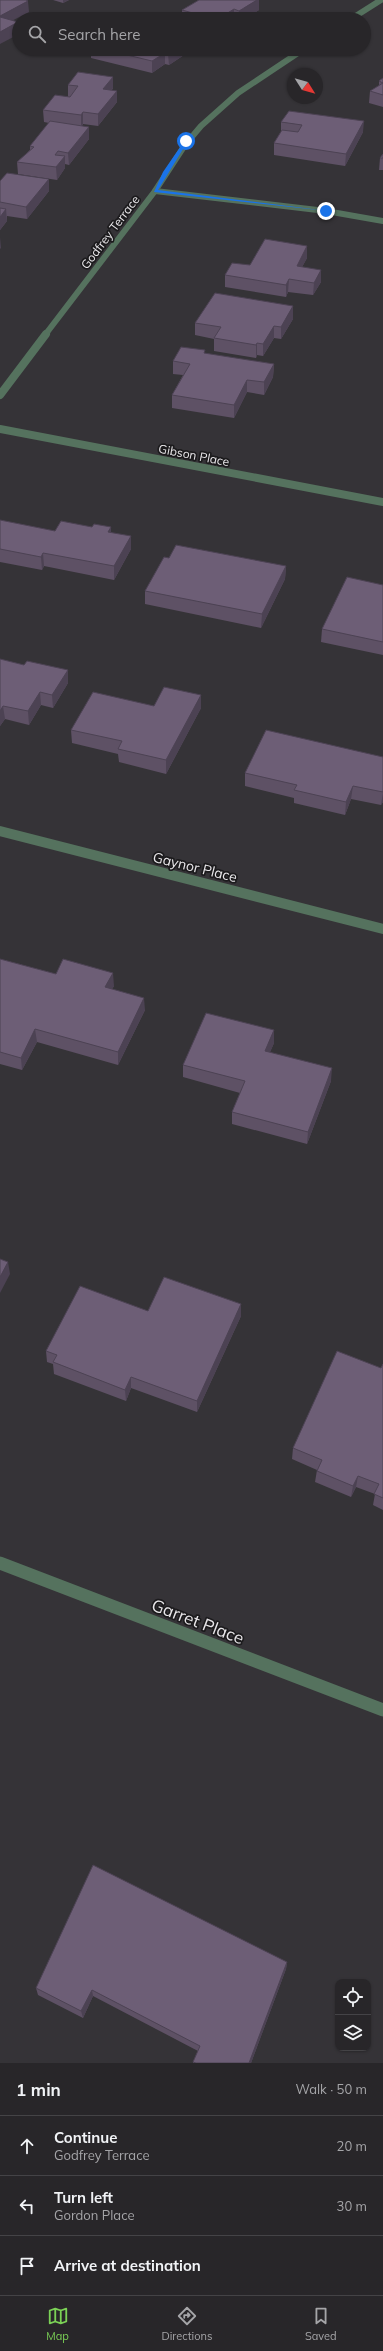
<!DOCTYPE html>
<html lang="en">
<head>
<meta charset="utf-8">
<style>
  :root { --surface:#282629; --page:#343235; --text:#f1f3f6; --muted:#a5a5a8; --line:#444346; --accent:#7bd156 }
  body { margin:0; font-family:Mulish,sans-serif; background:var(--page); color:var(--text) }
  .controls { position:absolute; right:12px; bottom:12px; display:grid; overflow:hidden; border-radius:8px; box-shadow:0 1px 3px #0004 }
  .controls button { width:36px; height:36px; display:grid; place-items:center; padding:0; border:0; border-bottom:1px solid var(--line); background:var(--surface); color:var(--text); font:20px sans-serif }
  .compass { position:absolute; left:287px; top:68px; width:36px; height:36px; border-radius:50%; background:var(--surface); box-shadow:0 1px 3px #0004; rotate:127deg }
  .stop { position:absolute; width:12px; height:12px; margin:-9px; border:3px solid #1a73e8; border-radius:50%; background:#fff }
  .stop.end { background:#1a73e8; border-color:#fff; box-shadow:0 1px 4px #0008 }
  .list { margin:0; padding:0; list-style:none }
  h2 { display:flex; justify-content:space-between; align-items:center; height:52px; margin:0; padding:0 16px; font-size:17px }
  h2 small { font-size:13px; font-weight:400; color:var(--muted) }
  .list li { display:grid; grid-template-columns:26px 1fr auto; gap:12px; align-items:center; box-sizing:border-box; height:60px; padding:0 16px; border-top:1px solid var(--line) }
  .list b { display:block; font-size:15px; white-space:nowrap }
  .list p { margin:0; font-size:13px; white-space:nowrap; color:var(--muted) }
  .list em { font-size:13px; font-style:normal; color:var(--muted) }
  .icon { flex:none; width:22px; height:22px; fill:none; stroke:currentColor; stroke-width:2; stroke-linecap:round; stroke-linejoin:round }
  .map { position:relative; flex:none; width:383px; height:2063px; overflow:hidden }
  .search { position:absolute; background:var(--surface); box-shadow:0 1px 3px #0004; left:12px; right:12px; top:12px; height:44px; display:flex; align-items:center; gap:10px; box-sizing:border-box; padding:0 14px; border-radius:22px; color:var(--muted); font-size:15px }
  .sheet { height:232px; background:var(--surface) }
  nav { display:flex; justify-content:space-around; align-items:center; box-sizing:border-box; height:56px; border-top:1px solid var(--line); background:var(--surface); font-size:11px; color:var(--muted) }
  nav a { display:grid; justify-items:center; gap:2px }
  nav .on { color:var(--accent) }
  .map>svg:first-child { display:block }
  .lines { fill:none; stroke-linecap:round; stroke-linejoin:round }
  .minor-far3 { stroke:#55725e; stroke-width:6 }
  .minor-far2 { stroke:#55725e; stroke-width:8 }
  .minor-far1 { stroke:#55725e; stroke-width:10 }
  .minor { stroke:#55725e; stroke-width:13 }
  .wall { fill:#5e5165 }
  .shaded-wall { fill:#4c4253 }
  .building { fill:#6d5e76; stroke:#4c4253 }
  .route { fill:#1a73e8 }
  .labels { text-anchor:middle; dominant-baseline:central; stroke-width:3.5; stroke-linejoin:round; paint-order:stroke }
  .far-street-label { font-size:12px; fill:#e9e7ea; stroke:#1c1b1d }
  .street-label { font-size:14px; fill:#e9e7ea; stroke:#1c1b1d }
  .near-street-label { font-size:17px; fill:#e9e7ea; stroke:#1c1b1d }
</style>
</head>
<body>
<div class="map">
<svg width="383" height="2063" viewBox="0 0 383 2063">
  <rect width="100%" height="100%" fill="#353337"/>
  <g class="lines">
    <!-- minor-far3 -->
    <g class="minor-far3">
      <path d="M351 19 381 0"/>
      <path d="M155 191 326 211 383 221"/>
      <path d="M45 335 155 191 185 145 201 126 238 93 304 49"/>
    </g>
    <!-- minor-far2 -->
    <g class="minor-far2">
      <path d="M0 395 46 334"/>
      <path d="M0 429 383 502"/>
    </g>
    <!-- minor-far1 -->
    <path class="minor-far1" d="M0 831 383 929"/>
    <!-- minor -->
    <path class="minor" d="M0 1563 383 1710"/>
  </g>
  <!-- wall -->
  <g class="wall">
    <path d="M53 0H69L63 3Z"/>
    <path d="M199 0 259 10 244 19H182V10Z"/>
    <path d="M91 49H193L169 65 165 64 152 73 91 58Z"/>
    <path d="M113 77V88L112 90 117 102 98 126 83 124 82 126 89 139 69 165 65 164V168L57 180 18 174 17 162 30 150V146L49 123 44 122 43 110 68 97V85Z"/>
    <path d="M383 78V107L369 103 370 91 379 86V81Z"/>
    <path d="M281 122 363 132 345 166 274 155V143L281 132Z"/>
    <path d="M383 154V170H379L380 158Z"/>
    <path d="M0 181 49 191 27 219 7 216V221L0 230Z"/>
    <path d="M307 246V258L302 267 321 282 313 295 288 292 286 297 225 287V275L250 265Z"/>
    <path d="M293 319 281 339 274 338 263 356 257 355 256 358 214 351V339L195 335V323Z"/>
    <path d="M205 354 274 364 273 377 264 395 247 392 234 418 172 408V395L183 375 173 374V361Z"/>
    <path d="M0 520 55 531 111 532 131 549 114 580 44 566 42 570 0 562Z"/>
    <path d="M169 558 286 566 285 579 261 628 145 604V591Z"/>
    <path d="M383 585V655L321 642 322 629Z"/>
    <path d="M0 659 24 665 68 670V683L53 708 41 705 29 725 5 719 0 726Z"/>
    <path d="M154 706 201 708 166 774 119 762 118 754 72 743 71 730Z"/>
    <path d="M383 757V802L381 805 351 799 345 815 294 803V798L245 786V773Z"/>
    <path d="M0 959 56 974 114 986 112 989 145 1010 118 1065 37 1042 22 1070 0 1064Z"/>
    <path d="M274 1043 270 1052 331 1081 307 1144 232 1124V1112L240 1093 183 1077V1065Z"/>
    <path d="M148 1311 241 1316 197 1412 131 1388 126 1401 54 1374 53 1364 47 1362 46 1351Z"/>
    <path d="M383 1364V1510L373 1505 375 1494 356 1487 351 1497 315 1482 317 1470 292 1459 293 1448 381 1368Z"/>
    <path d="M287 1962 286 1969 251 2063H193V2062L198 2051 93 1996 83 2018 38 1995 36 1988Z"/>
  </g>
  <!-- shaded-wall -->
  <g class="shaded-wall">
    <path d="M63 0H69L63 3Z"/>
    <path d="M257 0H259V10L244 19H239V11Z"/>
    <path d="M28 1 29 12 0 27V16Z"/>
    <path d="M234 9V19H218Z"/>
    <path d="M18 22 19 34 0 44V32Z"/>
    <path d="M176 49H193L169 65 168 54Z"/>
    <path d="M165 53V64L152 73V61Z"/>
    <path d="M113 77V88L104 100 103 89Z"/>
    <path d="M117 91V102L98 126V114Z"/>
    <path d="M83 112V124L81 127V115Z"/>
    <path d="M364 121 363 132 345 166 346 154Z"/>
    <path d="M89 127V139L69 165 68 153Z"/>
    <path d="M65 156V168L57 180 56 167Z"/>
    <path d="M49 179V191L27 219 26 207Z"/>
    <path d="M6 209 7 221 0 230V217Z"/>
    <path d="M0 237 1 248 0 249Z"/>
    <path d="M307 246V258L296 278 297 266Z"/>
    <path d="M321 270V282L313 295 314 283Z"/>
    <path d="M289 279 288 292 286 297V285Z"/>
    <path d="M293 306V319L281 339V327Z"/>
    <path d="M274 326V338L263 356V344Z"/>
    <path d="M257 343V355L256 358V345Z"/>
    <path d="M274 364 273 377 264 395V382Z"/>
    <path d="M247 380V392L234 418V405Z"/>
    <path d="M111 527V540L108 532Z"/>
    <path d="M131 536V549L114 580V566Z"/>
    <path d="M43 553 44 566 42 570 41 557Z"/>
    <path d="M286 566 285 579 261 628 262 614Z"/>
    <path d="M68 670V683L53 708 52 695Z"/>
    <path d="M40 692 41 705 29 725 28 711Z"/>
    <path d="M201 695V708L166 774V760Z"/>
    <path d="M3 706 5 719 0 726V711Z"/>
    <path d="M353 786 351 799 345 815 346 802Z"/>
    <path d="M383 792V802L381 805Z"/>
    <path d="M113 973 114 986 106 1000 105 987Z"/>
    <path d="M144 998 145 1010 118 1065V1052Z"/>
    <path d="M35 1029 37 1042 22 1070 21 1058Z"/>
    <path d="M274 1030V1043L265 1064V1051Z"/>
    <path d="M332 1068 331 1081 307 1144 308 1132Z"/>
    <path d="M8 1262 10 1274 0 1293V1277Z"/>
    <path d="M241 1304V1316L197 1412V1401Z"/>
    <path d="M131 1377V1388L126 1401 125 1390Z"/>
    <path d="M358 1476 356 1487 351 1497 353 1486Z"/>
    <path d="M287 1962 286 1969 251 2063H249Z"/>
    <path d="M92 1990 93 1996 83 2018 81 2011Z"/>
  </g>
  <!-- building -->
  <g class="building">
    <path d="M0 0H26L28 1 0 16Z"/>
    <path d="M199 0H257L239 11 234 9 218 19H214L182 10Z"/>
    <path d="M0 17 18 22 0 32Z"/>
    <path d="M102 49H176L168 54 165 53 152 61Z"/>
    <path d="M78 72 113 77 103 89 117 91 98 114 83 112 81 115 43 110 55 95 70 97 78 86 68 85Z"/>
    <path d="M383 78V83L379 81Z"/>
    <path d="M383 83V95L370 91Z"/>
    <path d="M289 111 364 121 346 154 274 143 282 130 298 132 302 125 281 122Z"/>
    <path d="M50 121 89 127 68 153 58 151 55 155 65 156 56 167 17 162 34 147 30 146Z"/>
    <path d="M383 154V158H380Z"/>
    <path d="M7 173 49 179 26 207 0 202V181Z"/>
    <path d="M0 208 6 209 0 217Z"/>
    <path d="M265 239 307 246 297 266 321 270 314 283 289 279 286 285 225 275 232 263 250 265Z"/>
    <path d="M215 293 293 306 281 327 274 326 263 344 257 343 256 345 214 338 221 327 195 323Z"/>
    <path d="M181 347 205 350 204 353 274 364 264 382 247 380 234 405 172 395 190 364 173 361Z"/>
    <path d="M0 520 55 531 61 521 92 527 94 524 111 527 108 532 131 536 114 566 43 553 41 557 0 549Z"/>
    <path d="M176 545 286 566 262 614 145 591 164 557 169 558Z"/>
    <path d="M347 577 383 585V642L322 629Z"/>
    <path d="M0 659 24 665 27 661 68 670 52 695 40 692 28 711 3 706 0 711Z"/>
    <path d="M164 687 201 695 166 760 118 749 122 741 71 730 93 692 154 706Z"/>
    <path d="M266 730 383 757V792L353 786 346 802 294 790 297 785 245 773Z"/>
    <path d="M0 959 56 974 63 959 113 973 105 987 144 998 118 1052 35 1029 21 1058 0 1052Z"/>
    <path d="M206 1013 274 1030 265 1051 332 1068 308 1132 232 1112 245 1081 183 1065Z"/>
    <path d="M0 1259 8 1262 0 1277Z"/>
    <path d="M164 1277 241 1304 197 1401 131 1377 125 1390 53 1362 57 1355 46 1351 80 1286 148 1311Z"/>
    <path d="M337 1351 381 1368 383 1364V1498L374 1494 379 1484 358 1476 353 1486 317 1471 322 1460 293 1448Z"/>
    <path d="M93 1865 287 1962 249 2063H196L193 2062 200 2046 92 1990 81 2011 36 1988Z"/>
  </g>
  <!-- route -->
  <path class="route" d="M185 140 188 141 158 190 328 211 154 192 163 172Z"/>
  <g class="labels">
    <!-- far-street labels -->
    <g class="far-street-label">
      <text transform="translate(110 232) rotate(-53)">Godfrey Terrace</text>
      <text transform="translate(194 455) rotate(11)">Gibson Place</text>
    </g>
    <!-- street labels -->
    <g class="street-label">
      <text transform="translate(195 867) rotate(14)">Gaynor Place</text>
    </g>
    <!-- near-street labels -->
    <g class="near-street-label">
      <text transform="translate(198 1621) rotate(21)">Garret Place</text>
    </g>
  </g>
</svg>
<div class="controls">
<button><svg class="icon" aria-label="locate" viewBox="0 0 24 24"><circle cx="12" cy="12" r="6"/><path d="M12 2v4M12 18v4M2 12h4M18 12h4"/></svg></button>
<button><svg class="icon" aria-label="layers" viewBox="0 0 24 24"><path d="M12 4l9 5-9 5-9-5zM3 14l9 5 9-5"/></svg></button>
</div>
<svg class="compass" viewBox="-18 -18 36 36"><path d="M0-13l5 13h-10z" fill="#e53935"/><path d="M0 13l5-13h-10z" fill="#a5a5a8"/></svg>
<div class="stop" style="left:186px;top:141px"></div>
<div class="stop end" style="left:326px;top:211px"></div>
<div class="search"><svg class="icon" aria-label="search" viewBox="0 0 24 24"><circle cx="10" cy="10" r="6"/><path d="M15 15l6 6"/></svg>Search here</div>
</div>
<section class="sheet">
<h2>1 min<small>Walk · 50 m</small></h2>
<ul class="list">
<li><svg class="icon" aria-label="ahead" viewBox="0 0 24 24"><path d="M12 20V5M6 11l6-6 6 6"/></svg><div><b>Continue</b><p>Godfrey Terrace</p></div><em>20 m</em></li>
<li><svg class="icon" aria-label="left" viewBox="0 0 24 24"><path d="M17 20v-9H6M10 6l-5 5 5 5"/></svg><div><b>Turn left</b><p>Gordon Place</p></div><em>30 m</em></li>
<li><svg class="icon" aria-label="arrive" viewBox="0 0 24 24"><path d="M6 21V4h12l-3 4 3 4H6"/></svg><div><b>Arrive at destination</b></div></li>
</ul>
</section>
<nav>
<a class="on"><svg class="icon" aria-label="map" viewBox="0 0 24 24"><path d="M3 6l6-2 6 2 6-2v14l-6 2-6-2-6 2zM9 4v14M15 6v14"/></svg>Map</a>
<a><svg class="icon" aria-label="directions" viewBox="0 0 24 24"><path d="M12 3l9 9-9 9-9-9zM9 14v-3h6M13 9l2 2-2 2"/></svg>Directions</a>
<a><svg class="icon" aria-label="saved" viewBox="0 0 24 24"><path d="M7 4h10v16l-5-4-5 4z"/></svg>Saved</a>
</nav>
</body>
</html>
